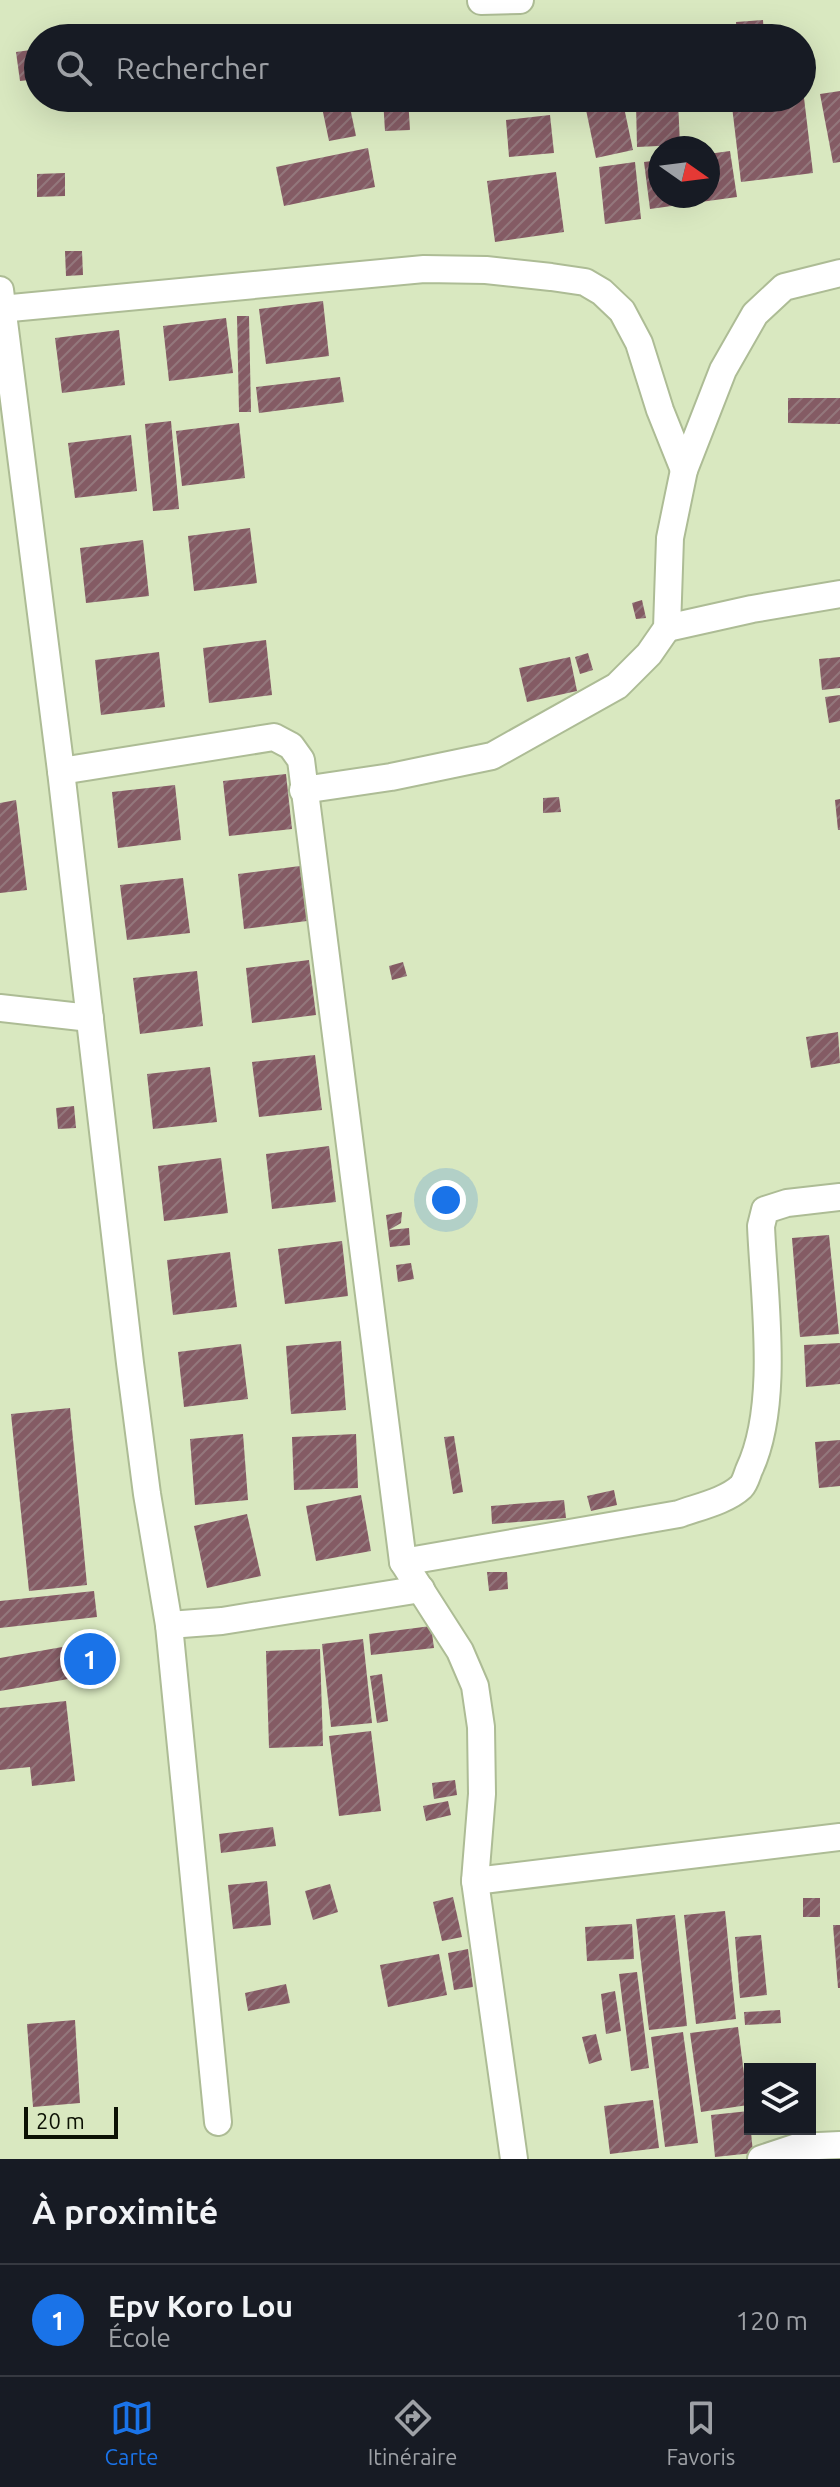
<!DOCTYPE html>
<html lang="fr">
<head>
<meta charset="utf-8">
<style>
  :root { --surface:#171b24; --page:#20242c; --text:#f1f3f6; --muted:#9ea1a6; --line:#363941; --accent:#1a73e8 }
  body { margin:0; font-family:Ubuntu,sans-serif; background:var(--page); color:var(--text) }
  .controls { position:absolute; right:24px; bottom:24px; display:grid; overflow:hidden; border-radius:0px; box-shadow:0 8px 32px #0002 }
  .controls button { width:72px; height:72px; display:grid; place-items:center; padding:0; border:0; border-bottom:2px solid var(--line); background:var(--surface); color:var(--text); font:40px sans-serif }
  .compass { position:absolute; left:648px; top:136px; width:72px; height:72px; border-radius:50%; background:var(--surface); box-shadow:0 8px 32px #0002; rotate:104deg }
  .scale { position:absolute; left:24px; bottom:20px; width:94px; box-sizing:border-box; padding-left:8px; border:4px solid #0c1104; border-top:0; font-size:22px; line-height:28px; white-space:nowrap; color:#0c1104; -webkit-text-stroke:6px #d9e8c0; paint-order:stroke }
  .you { position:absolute; left:446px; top:1200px; width:28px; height:28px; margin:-20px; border:6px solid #fff; border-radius:50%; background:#1a73e8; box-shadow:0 0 0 12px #1a73e833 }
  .badge { display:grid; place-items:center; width:52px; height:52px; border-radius:50%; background:var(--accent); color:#fff; font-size:26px; font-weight:700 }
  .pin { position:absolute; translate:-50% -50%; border:4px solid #fff; box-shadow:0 2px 8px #0006 }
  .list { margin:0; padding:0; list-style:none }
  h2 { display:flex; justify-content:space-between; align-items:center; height:104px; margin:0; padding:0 32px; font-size:34px }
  h2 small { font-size:26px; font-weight:400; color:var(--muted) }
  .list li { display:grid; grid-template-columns:52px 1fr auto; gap:24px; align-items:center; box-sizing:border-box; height:112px; padding:0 32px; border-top:2px solid var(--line) }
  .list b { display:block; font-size:30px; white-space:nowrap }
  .list p { margin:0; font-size:26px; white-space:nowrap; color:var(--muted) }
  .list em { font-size:26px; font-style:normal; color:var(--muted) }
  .icon { flex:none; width:44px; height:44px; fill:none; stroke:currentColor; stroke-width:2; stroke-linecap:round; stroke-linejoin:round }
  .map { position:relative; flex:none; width:840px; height:2159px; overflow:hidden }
  .search { position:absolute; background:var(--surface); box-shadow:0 8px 32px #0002; left:24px; right:24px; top:24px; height:88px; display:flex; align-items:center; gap:20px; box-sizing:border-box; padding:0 28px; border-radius:44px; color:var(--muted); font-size:30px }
  .sheet { height:216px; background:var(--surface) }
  nav { display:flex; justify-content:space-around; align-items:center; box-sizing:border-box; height:112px; border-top:2px solid var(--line); background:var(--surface); font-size:22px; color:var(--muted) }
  nav a { display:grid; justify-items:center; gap:4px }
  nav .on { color:var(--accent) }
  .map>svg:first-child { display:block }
  .building { fill:url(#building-hatch) }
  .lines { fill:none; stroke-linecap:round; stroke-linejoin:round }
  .street-casing { stroke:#adbc95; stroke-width:30 }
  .street { stroke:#fff; stroke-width:26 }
</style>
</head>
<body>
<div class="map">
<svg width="840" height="2159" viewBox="0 0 840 2159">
  <defs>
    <pattern id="building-hatch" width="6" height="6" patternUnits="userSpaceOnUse" patternTransform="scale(2)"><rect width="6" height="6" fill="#845b64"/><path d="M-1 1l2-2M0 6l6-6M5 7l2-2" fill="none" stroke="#93777c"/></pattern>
  </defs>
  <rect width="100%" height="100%" fill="#d9e8c0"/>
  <!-- building -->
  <g class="building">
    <path d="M763 20 764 35 737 37 736 22Z"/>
    <path d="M724 28 726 38H696L695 33Z"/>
    <path d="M38 49V79L20 81 16 52Z"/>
    <path d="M840 91V162L833 163 820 94Z"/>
    <path d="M320 98H348L356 136 329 141Z"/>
    <path d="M408 98 410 130 385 131 383 99Z"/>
    <path d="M622 98 633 150 596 158 585 105Z"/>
    <path d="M731 98H804L813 173 741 182Z"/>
    <path d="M678 101 680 145 637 147 636 103Z"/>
    <path d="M550 115 554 153 509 157 506 120Z"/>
    <path d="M368 148 375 187 284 206 276 167Z"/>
    <path d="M730 151 737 197 650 209 644 162 660 160V196H708V154Z"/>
    <path d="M635 162 641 219 605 224 599 167Z"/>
    <path d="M556 172 564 232 495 242 487 181Z"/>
    <path d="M65 173V196L37 197V174Z"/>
    <path d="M65 251H82L83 275 66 276Z"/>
    <path d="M323 301 329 356 266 364 259 309Z"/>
    <path d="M237 316H249L251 412H239Z"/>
    <path d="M226 318 233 373 169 381 163 326Z"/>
    <path d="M119 330 125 385 62 393 55 338Z"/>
    <path d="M340 377 344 402 259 413 256 387Z"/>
    <path d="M788 398H840V424L788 423Z"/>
    <path d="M171 421 179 509 153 511 145 424Z"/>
    <path d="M239 423 245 478 182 486 176 431Z"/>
    <path d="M131 435 137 491 75 498 68 443Z"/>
    <path d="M250 528 257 583 194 591 188 536Z"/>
    <path d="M143 540 149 596 86 603 80 548Z"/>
    <path d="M642 600 646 618 636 619 632 603Z"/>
    <path d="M266 640 272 695 209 703 203 648Z"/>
    <path d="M159 652 165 707 101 715 95 660Z"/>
    <path d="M588 653 593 670 580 674 575 657Z"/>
    <path d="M570 657 577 691 527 702 519 668Z"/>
    <path d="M840 657V688L822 690 819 659Z"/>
    <path d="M840 695V721L829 723 825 697Z"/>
    <path d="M286 774 292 829 229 836 223 781Z"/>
    <path d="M175 785 181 840 118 848 112 792Z"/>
    <path d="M559 797 561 812 543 813V798Z"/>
    <path d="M840 799V830H838L835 800Z"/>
    <path d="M16 800 27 890 0 893V803Z"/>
    <path d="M300 866 307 921 244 929 238 874Z"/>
    <path d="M183 878 190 933 127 940 120 885Z"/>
    <path d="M309 960 316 1015 252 1023 246 968Z"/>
    <path d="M403 962 407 976 392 980 389 966Z"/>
    <path d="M197 971 203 1026 140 1034 133 978Z"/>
    <path d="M838 1032 840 1063 811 1068 806 1037Z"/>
    <path d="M315 1055 322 1110 259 1117 252 1062Z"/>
    <path d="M210 1067 217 1122 153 1129 147 1074Z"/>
    <path d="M74 1106 76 1128 58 1129 56 1108Z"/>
    <path d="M329 1146 336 1202 272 1209 266 1154Z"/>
    <path d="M221 1158 228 1213 164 1221 158 1166Z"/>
    <path d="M402 1212 401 1223 389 1230 409 1228 410 1245 390 1247 386 1215Z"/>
    <path d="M829 1235 839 1334 800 1337 792 1238Z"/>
    <path d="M342 1241 348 1296 285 1304 278 1249Z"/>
    <path d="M230 1252 237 1307 173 1315 167 1260Z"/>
    <path d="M411 1263 414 1279 398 1282 396 1265Z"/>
    <path d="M341 1341 346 1410 291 1414 286 1346Z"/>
    <path d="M840 1343V1384L806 1387 804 1345Z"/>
    <path d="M241 1344 248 1399 184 1407 178 1352Z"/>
    <path d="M70 1408 87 1585 29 1591 11 1414Z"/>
    <path d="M243 1434 248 1500 195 1505 190 1439Z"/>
    <path d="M356 1434 358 1488 294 1490 292 1437Z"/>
    <path d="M454 1436 463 1492 453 1494 444 1437Z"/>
    <path d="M840 1440V1486L819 1488 815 1442Z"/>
    <path d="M614 1490 617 1505 591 1511 587 1496Z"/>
    <path d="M361 1495 371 1551 316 1561 306 1506Z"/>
    <path d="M564 1500 566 1518 492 1524 491 1506Z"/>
    <path d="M247 1514 261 1576 207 1588 194 1526Z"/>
    <path d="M487 1572H507L508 1589 489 1591Z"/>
    <path d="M94 1591 97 1617 0 1628V1601Z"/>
    <path d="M431 1626 434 1648 371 1655 369 1634Z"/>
    <path d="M363 1639 372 1723 331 1727 322 1644Z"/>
    <path d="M102 1640 108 1672 0 1691V1658Z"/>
    <path d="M320 1649 323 1746 269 1748 266 1651Z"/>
    <path d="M382 1674 388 1721 377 1723 370 1676Z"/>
    <path d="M66 1701 75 1781 32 1786 30 1767 0 1770V1708Z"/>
    <path d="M371 1731 381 1811 339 1816 329 1736Z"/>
    <path d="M455 1780 457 1795 434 1799 432 1783Z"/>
    <path d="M448 1801 451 1815 426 1821 423 1806Z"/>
    <path d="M273 1827 276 1846 221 1853 219 1834Z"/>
    <path d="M267 1881 271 1925 233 1929 228 1885Z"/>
    <path d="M330 1884 338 1912 313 1920 305 1891Z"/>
    <path d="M453 1897 462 1937 442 1941 433 1902Z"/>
    <rect x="803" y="1898" width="17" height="19"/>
    <path d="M725 1911 736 2019 696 2024 684 1915Z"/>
    <path d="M675 1915 687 2026 649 2030 636 1919Z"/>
    <path d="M632 1924 634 1959 587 1961 585 1927Z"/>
    <path d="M833 1925H840V1988H838Z"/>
    <path d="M761 1935 767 1995 740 1998 735 1937Z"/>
    <path d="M468 1949 473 1987 454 1990 448 1953Z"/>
    <path d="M439 1954 447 1995 388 2007 380 1965Z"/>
    <path d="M637 1972 649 2068 631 2071 619 1974Z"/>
    <path d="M286 1984 290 2003 248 2011 245 1993Z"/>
    <path d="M615 1991 621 2031 606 2034 601 1994Z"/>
    <path d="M780 2010 781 2023 745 2025 744 2012Z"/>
    <path d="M75 2020 80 2103 33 2107 27 2024Z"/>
    <path d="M738 2027 748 2105 701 2112 690 2033Z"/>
    <path d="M683 2032 698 2143 665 2147 651 2037Z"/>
    <path d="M596 2034 602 2060 589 2064 582 2037Z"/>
    <path d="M653 2100 659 2148 610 2154 604 2106Z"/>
    <path d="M749 2111 753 2153 715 2157 711 2115Z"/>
  </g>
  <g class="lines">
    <defs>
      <g id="street">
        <path d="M481 1 520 0"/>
        <path d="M0 290 61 771 130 1363 147 1494 169 1625 218 2122"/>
        <path d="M0 309 424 269 486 270 551 277 585 282 602 292 622 311 639 343 660 410 684 470"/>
        <path d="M667 628 752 609 840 594"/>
        <path d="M61 771 274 737 291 746 301 760 403 1562 460 1651 475 1686 481 1727 482 1794 475 1881 514 2159"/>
        <path d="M303 790 391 777 492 756 617 686 649 654 667 628 670 538 684 470 723 370 755 314 784 287 840 273"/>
        <path d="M0 1008 90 1018"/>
        <path d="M403 1562 679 1514C698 1507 726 1501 741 1487 745 1483 747 1475 749 1470 780 1405 764 1298 761 1226L765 1210 787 1203 840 1197"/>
        <path d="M169 1625 222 1621 421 1589"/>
        <path d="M475 1881 840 1837"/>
        <path d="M761 2159 797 2147 840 2145"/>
      </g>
    </defs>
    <!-- street casing -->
    <use href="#street" class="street-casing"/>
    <!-- street -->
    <use href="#street" class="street"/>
  </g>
</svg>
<div class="controls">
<button><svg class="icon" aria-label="layers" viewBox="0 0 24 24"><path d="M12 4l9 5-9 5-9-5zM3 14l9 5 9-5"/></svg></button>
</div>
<svg class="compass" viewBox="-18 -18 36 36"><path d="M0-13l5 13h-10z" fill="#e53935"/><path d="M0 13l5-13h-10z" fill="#9ea1a6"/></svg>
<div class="scale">20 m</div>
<div class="you"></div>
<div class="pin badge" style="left:90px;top:1659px">1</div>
<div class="search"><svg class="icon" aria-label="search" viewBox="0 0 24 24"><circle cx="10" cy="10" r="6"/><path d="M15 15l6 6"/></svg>Rechercher</div>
</div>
<section class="sheet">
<h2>À proximité<small></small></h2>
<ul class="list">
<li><span class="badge">1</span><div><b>Epv Koro Lou</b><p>École</p></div><em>120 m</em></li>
</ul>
</section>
<nav>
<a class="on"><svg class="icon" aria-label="map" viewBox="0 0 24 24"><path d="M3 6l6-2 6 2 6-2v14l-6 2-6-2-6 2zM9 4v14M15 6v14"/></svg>Carte</a>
<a><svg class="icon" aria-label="directions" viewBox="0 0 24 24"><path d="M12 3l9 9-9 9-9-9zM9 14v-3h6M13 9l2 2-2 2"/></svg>Itinéraire</a>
<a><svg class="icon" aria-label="saved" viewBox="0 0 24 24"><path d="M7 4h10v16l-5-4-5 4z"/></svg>Favoris</a>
</nav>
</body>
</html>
